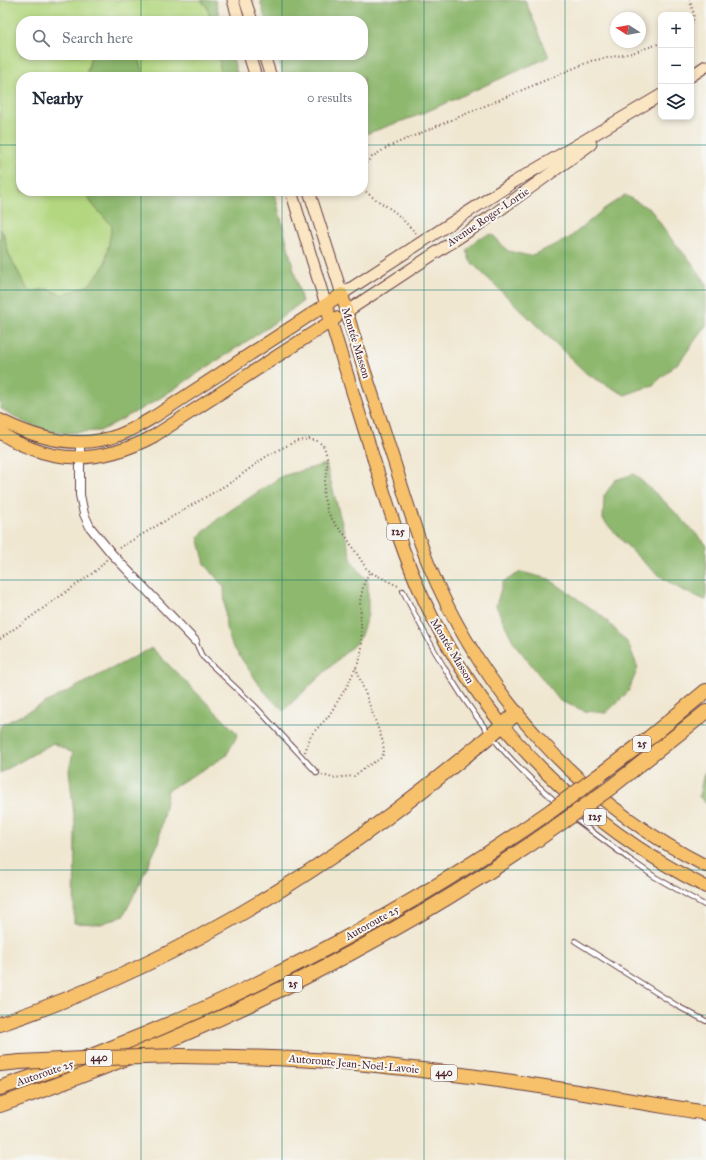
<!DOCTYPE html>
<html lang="en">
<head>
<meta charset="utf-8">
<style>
  :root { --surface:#fff; --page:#f2f2f3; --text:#1f2937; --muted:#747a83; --line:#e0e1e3 }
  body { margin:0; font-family:"IM FELL Great Primer",serif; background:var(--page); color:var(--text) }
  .controls { position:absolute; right:12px; top:12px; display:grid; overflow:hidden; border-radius:8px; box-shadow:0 2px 6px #0003 }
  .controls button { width:36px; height:36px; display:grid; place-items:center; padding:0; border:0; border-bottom:1px solid var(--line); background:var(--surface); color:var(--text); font:20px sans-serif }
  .compass { position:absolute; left:610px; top:12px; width:36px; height:36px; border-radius:50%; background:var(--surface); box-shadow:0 2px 6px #0003; rotate:281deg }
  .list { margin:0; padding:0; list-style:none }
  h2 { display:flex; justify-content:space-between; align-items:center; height:52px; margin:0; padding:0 16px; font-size:17px }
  h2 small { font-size:13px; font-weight:400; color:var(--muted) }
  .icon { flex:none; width:22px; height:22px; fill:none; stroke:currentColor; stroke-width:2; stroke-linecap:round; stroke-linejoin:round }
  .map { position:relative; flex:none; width:706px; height:1160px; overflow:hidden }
  .search { position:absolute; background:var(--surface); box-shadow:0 2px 6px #0003; left:16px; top:16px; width:352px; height:44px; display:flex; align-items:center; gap:10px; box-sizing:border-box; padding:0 14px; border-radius:16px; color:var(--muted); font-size:15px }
  .panel { position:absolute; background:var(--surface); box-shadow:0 2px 6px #0003; left:16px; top:72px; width:352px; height:124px; border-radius:16px }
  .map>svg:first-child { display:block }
  .green { fill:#b3d780; stroke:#7e7b56 }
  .forest { fill:#8eb86e; stroke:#6c6c4c }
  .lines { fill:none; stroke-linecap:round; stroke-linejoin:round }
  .lane-casing { stroke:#633d44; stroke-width:6 }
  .street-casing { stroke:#633d44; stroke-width:10 }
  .secondary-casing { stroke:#633d44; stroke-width:13 }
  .primary-casing { stroke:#633d44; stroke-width:14 }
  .highway-casing { stroke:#633d44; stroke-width:16 }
  .path { stroke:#633d44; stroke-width:2; stroke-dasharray:1 3; stroke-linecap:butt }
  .lane { stroke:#fff; stroke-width:4 }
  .street { stroke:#fff; stroke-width:8 }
  .secondary { stroke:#fbe6c4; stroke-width:11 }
  .primary { stroke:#f6c16b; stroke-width:12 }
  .highway { stroke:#f6c16b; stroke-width:14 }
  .highway-bridge-casing { stroke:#633d44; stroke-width:16; stroke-linecap:butt }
  .highway-bridge { stroke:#f6c16b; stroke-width:14 }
  .grid { fill:none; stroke:#0f766e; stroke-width:1; stroke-opacity:0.55 }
  .labels { text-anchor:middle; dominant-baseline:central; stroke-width:4; stroke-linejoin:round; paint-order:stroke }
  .shield { fill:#f6f6f2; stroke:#7e6067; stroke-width:1 }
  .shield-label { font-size:10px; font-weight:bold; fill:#4a1f2b }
  .street-label { font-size:11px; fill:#4a1f2b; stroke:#f6f6f2 }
</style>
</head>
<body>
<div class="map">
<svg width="706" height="1160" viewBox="0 0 706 1160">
  <rect width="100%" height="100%" fill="#f6f6f2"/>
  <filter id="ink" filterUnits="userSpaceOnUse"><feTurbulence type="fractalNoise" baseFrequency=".025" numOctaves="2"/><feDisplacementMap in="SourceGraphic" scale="8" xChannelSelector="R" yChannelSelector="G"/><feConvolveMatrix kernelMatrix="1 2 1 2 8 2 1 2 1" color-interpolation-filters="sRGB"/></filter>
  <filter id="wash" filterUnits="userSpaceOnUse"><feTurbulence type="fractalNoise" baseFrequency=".012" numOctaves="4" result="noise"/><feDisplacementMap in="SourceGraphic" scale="16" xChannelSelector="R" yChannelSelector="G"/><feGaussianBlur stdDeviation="0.9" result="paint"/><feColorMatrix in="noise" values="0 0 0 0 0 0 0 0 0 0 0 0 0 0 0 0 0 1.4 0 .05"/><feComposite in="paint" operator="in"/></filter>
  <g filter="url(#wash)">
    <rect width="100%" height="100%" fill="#f0e7d1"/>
    <!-- green -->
    <g class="green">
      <path d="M0 0H201L207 7 211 21H21V55H91L86 77H21V191H84L93 205 112 226 105 265 89 285 62 295 48 289 29 292 9 255 3 232 0 229Z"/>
      <path d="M137 55H219L220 68V77H144Z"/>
    </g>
    <!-- forest -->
    <g class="forest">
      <path d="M201 0H215L221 21H211L207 7Z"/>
      <path d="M260 0H525L549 57 419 115 363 135V77H284L277 55H363V21H266Z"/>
      <path d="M91 55H137L144 77H86Z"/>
      <path d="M219 55H232L238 77H220V68Z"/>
      <path d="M84 191H274L302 302 267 328 154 402 100 431 63 433 45 430 26 423 0 408V229L3 232 9 255 29 292 48 289 62 295 89 285 105 265 112 226 93 205Z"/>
      <path d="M625 195 651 210 672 240 693 264 706 283V325L681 360 653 385 625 395 587 374 470 261 467 250 478 238 492 234 508 251 530 256 568 239 604 209Z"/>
      <path d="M326 464 352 561 368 582V615L359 640 283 711 263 690 232 645 226 628 224 587 205 564 198 537 219 518 282 476Z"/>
      <path d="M634 474 664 501 706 544V600C660 585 635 554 603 520L604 496 615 480Z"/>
      <path d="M521 572 549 579 602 616 628 643 638 668 628 692 606 713 585 711 560 701 514 643 496 606 503 582Z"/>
      <path d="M152 648 238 734 226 756 168 790 158 844 132 899 124 915 101 924 74 923 75 825 69 770 73 753 53 743 0 773V726Z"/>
      <path d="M706 772V804L699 796 704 773Z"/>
    </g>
  </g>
  <g filter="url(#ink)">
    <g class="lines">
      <defs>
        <g id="lane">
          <path d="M403 591C431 647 462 703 503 750 523 773 546 793 569 813"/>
          <path d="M195 641 202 656 256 707 317 773"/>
          <path d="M574 818 629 859 655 877 706 906"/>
          <path d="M575 941 679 1007 706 1021"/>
        </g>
        <path id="street" d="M80 442V495L84 514 90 527 112 554 195 641"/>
        <g id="secondary">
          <path d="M233 0 239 21"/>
          <path d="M245 0 252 21"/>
          <path d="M249 55 256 77"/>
          <path d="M264 55 271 77"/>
          <path d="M691 76 706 66"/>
          <path d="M291 191 326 305"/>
          <path d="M309 191 342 294 514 182 661 95"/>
          <path d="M346 312 490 217 591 144"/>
        </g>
        <g id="primary">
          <path d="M326 305C341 356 357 406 373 457 388 505 403 555 424 600 483 727 582 824 706 887"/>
          <path d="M0 420C37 439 79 450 119 435 133 430 145 422 157 415L342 294C355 345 373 395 389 446 402 485 413 525 428 563 482 694 580 802 706 866"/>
          <path d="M0 432C9 439 19 444 30 448 72 465 115 457 154 436L336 318"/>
        </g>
        <g id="highway">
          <path d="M597 777 649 738 706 691"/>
          <path d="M610 788 706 712"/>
          <path d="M0 1024C118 984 231 925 334 855 398 812 458 763 517 713"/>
          <path d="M180 1056C245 1057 311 1058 376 1065 487 1076 597 1095 706 1113"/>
          <path d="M0 1064 20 1062"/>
          <path d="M0 1088C36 1075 73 1064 109 1049 265 987 414 907 552 810"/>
          <path d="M0 1105C200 1037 392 943 564 821"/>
        </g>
      </defs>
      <!-- lane casing -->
      <use href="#lane" class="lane-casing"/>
      <!-- street casing -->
      <use href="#street" class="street-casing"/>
      <!-- secondary casing -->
      <use href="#secondary" class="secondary-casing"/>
      <!-- primary casing -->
      <use href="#primary" class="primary-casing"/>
      <!-- highway casing -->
      <use href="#highway" class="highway-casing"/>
      <!-- path -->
      <g class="path">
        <path d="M689 0C693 9 696 17 691 26"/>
        <path d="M363 166 373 156 390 146 591 61 632 53 661 43"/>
        <path d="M363 189 371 196 395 212 417 234"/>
        <path d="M119 548 233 481 264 458 282 448 297 441 309 439 317 441 323 445 325 450 328 460 323 495 328 513 336 525 345 535 366 568 372 573 398 586"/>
        <path d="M0 639 97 570 107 559"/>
        <path d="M305 752 311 735 328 717 347 686 360 659 362 647 360 601 364 583 370 571"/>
        <path d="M322 775 333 778 354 776 367 766 380 759 384 753 383 742 356 668"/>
      </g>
      <!-- lane -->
      <use href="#lane" class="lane"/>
      <!-- street -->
      <use href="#street" class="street"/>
      <!-- secondary -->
      <use href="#secondary" class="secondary"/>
      <!-- primary -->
      <use href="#primary" class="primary"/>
      <!-- highway -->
      <use href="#highway" class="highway"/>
      <defs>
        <g id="highway-bridge">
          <path d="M552 810 597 777"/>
          <path d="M564 821 610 788"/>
          <path d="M20 1062 104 1058 180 1056"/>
        </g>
      </defs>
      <!-- highway-bridge casing -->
      <use href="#highway-bridge" class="highway-bridge-casing"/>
      <!-- highway-bridge -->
      <use href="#highway-bridge" class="highway-bridge"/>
    </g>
  </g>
  <!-- grid -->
  <path class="grid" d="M141 0V21M282 0V21M424 0V1160M565 0V1160M141 55V77M282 55V77M0 145H21M363 145H706M141 191V1160M282 191V1160M0 290H706M0 435H706M0 580H706M0 725H706M0 870H706M0 1015H706"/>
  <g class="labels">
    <!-- shield labels -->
    <g class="shield">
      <rect x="387" y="524" width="22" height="16" rx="3"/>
      <rect x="633" y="736" width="18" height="16" rx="3"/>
      <rect x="584" y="809" width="22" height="16" rx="3"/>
      <rect x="284" y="976" width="18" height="16" rx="3"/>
      <rect x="86" y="1050" width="26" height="16" rx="3"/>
      <rect x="431" y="1065" width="26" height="16" rx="3"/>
    </g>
    <g class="shield-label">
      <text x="398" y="532">125</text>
      <text x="642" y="744">25</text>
      <text x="595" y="817">125</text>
      <text x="293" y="984">25</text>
      <text x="99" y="1058">440</text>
      <text x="444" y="1073">440</text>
    </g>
    <!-- street labels -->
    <g class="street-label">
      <text transform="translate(488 217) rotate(-34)">Avenue Roger-Lortie</text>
      <text transform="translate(356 343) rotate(73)">Montée Masson</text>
      <text transform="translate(452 651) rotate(59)">Montée Masson</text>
      <text transform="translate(372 923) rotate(-29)">Autoroute 25</text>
      <text transform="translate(354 1064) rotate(5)">Autoroute Jean-Noël-Lavoie</text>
      <text transform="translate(45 1073) rotate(-19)">Autoroute 25</text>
    </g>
  </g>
</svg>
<div class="controls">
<button>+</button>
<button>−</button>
<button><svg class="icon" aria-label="layers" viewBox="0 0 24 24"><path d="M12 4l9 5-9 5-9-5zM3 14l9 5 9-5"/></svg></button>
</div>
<svg class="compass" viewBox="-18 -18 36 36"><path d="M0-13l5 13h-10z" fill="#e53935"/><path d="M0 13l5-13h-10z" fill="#747a83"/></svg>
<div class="search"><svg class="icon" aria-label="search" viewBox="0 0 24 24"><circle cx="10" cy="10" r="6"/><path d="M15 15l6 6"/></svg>Search here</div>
<section class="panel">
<h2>Nearby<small>0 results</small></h2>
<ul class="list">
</ul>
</section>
</div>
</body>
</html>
